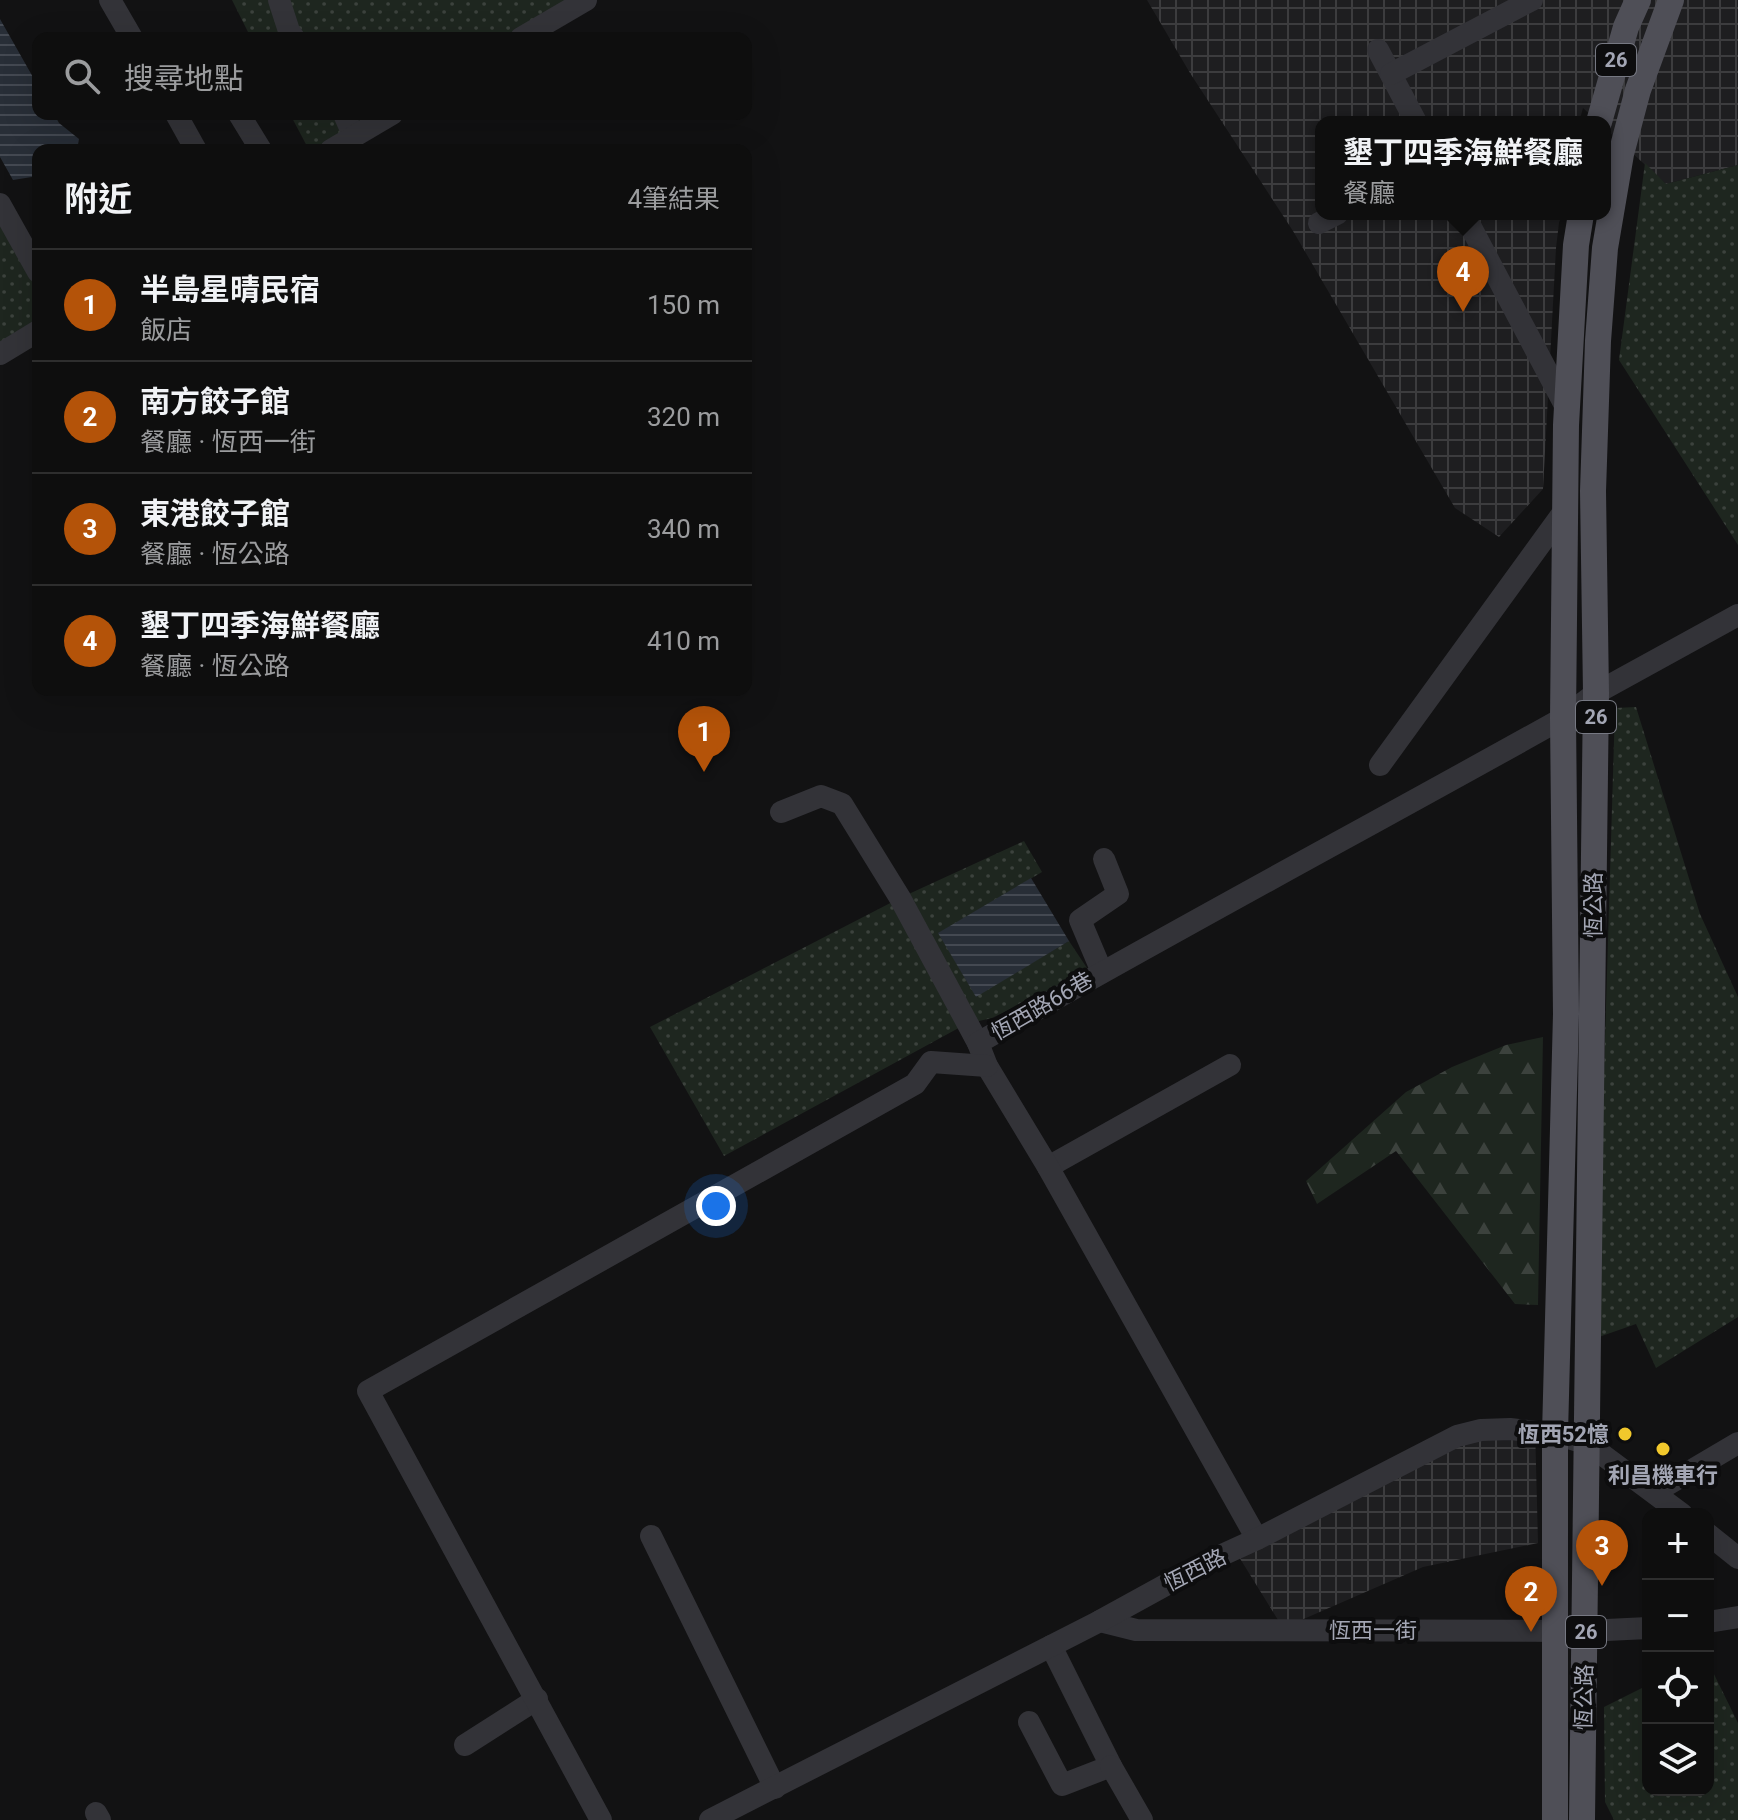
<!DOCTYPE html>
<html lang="zh-TW">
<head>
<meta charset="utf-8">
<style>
  :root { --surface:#0e0e0e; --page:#171717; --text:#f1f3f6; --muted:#9b9c9e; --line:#2e2e2e; --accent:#b45309 }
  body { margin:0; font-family:Roboto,"Noto Sans TC",sans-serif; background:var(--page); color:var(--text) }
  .controls { position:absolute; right:24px; bottom:24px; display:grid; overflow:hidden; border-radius:16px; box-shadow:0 8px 32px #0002 }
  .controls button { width:72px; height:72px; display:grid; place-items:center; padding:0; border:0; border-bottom:2px solid var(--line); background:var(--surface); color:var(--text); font:40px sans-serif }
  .you { position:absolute; left:716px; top:1206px; width:28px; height:28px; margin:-20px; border:6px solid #fff; border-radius:50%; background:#1a73e8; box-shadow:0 0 0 12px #1a73e833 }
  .badge { display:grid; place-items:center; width:52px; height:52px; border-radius:50%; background:var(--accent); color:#fff; font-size:26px; font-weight:700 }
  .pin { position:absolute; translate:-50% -66px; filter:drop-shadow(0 2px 4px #0008) }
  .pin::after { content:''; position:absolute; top:42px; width:28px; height:24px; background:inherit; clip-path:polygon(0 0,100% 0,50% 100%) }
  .popup { position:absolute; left:1315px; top:116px; width:296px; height:104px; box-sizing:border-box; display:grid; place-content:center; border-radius:16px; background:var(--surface); filter:drop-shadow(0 2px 6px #0005); font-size:26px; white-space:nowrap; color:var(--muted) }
  .popup b { font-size:30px; color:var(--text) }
  .popup::after { content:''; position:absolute; left:50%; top:100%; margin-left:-16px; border:16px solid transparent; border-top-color:var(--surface) }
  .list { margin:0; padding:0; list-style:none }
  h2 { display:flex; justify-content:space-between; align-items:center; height:104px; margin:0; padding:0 32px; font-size:34px }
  h2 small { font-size:26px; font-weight:400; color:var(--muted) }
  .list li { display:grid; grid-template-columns:52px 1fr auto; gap:24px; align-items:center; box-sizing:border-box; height:112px; padding:0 32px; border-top:2px solid var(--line) }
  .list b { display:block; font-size:30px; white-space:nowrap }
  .list p { margin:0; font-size:26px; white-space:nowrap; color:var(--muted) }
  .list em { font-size:26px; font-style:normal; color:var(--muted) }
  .icon { flex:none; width:44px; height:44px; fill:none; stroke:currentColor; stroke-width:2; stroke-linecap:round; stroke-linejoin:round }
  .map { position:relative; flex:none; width:1738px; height:1820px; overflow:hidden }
  .search { position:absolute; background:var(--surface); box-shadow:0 8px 32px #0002; left:32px; top:32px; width:720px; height:88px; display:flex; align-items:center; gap:20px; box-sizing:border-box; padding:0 28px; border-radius:16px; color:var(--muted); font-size:30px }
  .panel { position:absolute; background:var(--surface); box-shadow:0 8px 32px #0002; left:32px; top:144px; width:720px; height:552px; border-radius:16px }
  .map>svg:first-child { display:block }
  .industrial { fill:url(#industrial-grid) }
  .grass { fill:url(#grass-dots) }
  .forest { fill:url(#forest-firs) }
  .water { fill:url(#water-rules) }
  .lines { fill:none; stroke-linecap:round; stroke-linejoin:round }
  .minor { stroke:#333338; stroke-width:22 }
  .major { stroke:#4f4f57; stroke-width:26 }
  .poi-dot { fill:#f1c82c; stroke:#0d0d0e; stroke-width:3 }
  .labels { text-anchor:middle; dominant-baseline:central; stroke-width:8; stroke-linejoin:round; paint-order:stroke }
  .shield { fill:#0d0d0e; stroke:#767882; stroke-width:2 }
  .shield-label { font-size:20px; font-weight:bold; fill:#a3a6b4 }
  .street-label { font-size:22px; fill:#a3a6b4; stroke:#0d0d0e }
  .poi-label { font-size:22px; font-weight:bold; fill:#a3a6b4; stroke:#0d0d0e; text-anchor:end }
</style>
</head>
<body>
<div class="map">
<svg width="1738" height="1820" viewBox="0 0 1738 1820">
  <defs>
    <pattern id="industrial-grid" width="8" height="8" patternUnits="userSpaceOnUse" patternTransform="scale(2)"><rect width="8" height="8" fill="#1e1e20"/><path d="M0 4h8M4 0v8" fill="none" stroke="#3c3c3e"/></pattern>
    <pattern id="grass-dots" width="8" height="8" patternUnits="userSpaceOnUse" patternTransform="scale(2)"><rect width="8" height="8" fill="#1e261f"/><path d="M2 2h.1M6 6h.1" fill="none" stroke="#3c423d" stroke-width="1.8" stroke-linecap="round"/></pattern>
    <pattern id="forest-firs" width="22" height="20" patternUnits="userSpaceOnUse" patternTransform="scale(2)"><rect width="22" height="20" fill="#1e261f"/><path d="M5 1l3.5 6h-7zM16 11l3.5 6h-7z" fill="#3c423d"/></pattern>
    <pattern id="water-rules" width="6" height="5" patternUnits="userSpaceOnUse" patternTransform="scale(2)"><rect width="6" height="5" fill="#282e37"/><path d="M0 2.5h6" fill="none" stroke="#444952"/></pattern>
  </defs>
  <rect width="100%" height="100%" fill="#121213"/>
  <!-- industrial -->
  <g class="industrial">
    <path d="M1147 0H1738V165L1666 184 1583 108 1579 122H1321V214H1560L1556 248 1543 489 1499 537 1455 508 1293 231 1190 73Z"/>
    <path d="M1535 1426 1538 1543 1423 1567 1283 1628 1231 1544 1454 1430Z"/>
  </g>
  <!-- grass -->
  <g class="grass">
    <path d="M232 0H584L520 38H251Z"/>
    <path d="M290 114H392L331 150H309Z"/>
    <path d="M1645 163 1666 184 1738 165V545L1619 360Z"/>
    <path d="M0 204 38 272V331L0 354Z"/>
    <path d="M1636 707 1700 914 1738 997V1317L1656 1368 1636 1324 1596 1338 1615 708Z"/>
    <path d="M1024 841 1042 872 939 933 976 996 1069 941 1089 971 992 1018 966 1024 724 1156 650 1027 900 898Z"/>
    <path d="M1708 1662 1738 1723V1820H1614L1605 1802 1604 1707 1648 1685V1790H1708Z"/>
  </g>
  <!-- forest -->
  <path class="forest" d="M1543 1037 1538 1305 1515 1304 1396 1151 1317 1204 1306 1181 1406 1092 1452 1067 1506 1045Z"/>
  <!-- water -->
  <g class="water">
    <path d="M0 19 38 86V114H54L59 123 79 139 77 150H38V176L13 180 0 157Z"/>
    <path d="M1031 878 1069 941 976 997 938 933Z"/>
  </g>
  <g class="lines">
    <!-- minor -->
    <g class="minor">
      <path d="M110 0 132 38"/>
      <path d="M279 0 289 31 294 38"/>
      <path d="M521 38 586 0"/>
      <path d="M1378 50 1416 122"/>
      <path d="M1391 74 1532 0"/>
      <path d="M176 114 196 150"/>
      <path d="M239 114 261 150"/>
      <path d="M344 114 354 137"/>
      <path d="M331 150 392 114"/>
      <path d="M0 204 38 272"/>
      <path d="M1464 214 1567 409"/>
      <path d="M1319 223 1337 214"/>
      <path d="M0 354 38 331"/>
      <path d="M1380 765 1565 510"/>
      <path d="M781 812 821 796 842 804 900 898 978 1043"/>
      <path d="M1102 972 1080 920 1118 894 1104 859"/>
      <path d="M1048 1167 1230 1065"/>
      <path d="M1655 1492 1738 1443"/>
      <path d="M1708 1534 1738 1558"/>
      <path d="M651 1536 775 1788"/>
      <path d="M1257 1539 1048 1167 987 1066 978 1043C1171 932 1368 827 1563 718L1596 693 1738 615"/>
      <path d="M1100 1621 1136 1630 1586 1631 1648 1628"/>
      <path d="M1708 1622 1738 1617"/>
      <path d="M1029 1722 1062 1785 1111 1766 1051 1646"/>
      <path d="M465 1745 537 1699"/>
      <path d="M1111 1766 1142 1820"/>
      <path d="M96 1813 100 1820"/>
      <path d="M601 1820 368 1391 915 1084 931 1062 987 1066"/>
      <path d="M710 1820 1100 1621 1211 1560 1257 1539 1457 1436 1481 1430 1510 1429 1555 1434 1588 1444 1682 1514"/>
    </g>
    <!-- major -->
    <g class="major">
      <path d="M1599 122 1626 27 1638 0"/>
      <path d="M1555 1820V1434L1566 1014 1563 718 1566 425 1576 245 1581 214"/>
      <path d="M1582 1820 1596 693 1593 491 1598 341 1605 248 1621 154 1638 90 1671 0"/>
    </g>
  </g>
  <!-- markers -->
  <g class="poi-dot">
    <circle cx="1625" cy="1434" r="8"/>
    <circle cx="1663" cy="1449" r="8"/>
  </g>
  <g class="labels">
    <!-- shield labels -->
    <g class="shield">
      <rect x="1596" y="44" width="40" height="32" rx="6"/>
      <rect x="1576" y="701" width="40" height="32" rx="6"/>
      <rect x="1566" y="1616" width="40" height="32" rx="6"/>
    </g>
    <g class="shield-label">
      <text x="1616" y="60">26</text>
      <text x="1596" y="717">26</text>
      <text x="1586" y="1632">26</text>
    </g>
    <!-- street labels -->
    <g class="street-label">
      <text transform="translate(1593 905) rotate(-90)">恆公路</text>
      <text transform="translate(1042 1006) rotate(-30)">恆西路66巷</text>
      <text transform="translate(1195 1570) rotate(-27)">恆西路</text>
      <text x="1373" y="1630">恆西一街</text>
      <text transform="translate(1584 1697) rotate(-89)">恆公路</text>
    </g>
    <!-- poi labels -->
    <g class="poi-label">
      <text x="1609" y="1434">恆西52憶</text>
      <text x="1663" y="1475" text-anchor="middle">利昌機車行</text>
    </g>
  </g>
</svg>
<div class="controls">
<button>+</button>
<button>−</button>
<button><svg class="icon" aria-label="locate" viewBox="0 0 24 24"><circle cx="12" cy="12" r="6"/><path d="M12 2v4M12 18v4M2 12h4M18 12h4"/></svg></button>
<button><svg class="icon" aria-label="layers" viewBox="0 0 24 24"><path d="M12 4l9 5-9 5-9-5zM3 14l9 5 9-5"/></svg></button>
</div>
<div class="you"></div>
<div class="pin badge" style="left:704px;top:772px">1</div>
<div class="pin badge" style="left:1531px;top:1632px">2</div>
<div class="pin badge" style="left:1602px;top:1586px">3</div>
<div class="pin badge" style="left:1463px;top:312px">4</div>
<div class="popup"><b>墾丁四季海鮮餐廳</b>餐廳</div>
<div class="search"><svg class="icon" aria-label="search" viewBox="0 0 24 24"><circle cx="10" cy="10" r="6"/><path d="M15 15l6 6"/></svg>搜尋地點</div>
<section class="panel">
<h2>附近<small>4筆結果</small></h2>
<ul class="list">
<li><span class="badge">1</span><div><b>半島星晴民宿</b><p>飯店</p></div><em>150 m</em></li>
<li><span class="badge">2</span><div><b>南方餃子館</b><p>餐廳 · 恆西一街</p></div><em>320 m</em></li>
<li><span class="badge">3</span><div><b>東港餃子館</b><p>餐廳 · 恆公路</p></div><em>340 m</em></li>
<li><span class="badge">4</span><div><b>墾丁四季海鮮餐廳</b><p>餐廳 · 恆公路</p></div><em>410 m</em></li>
</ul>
</section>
</div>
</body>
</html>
